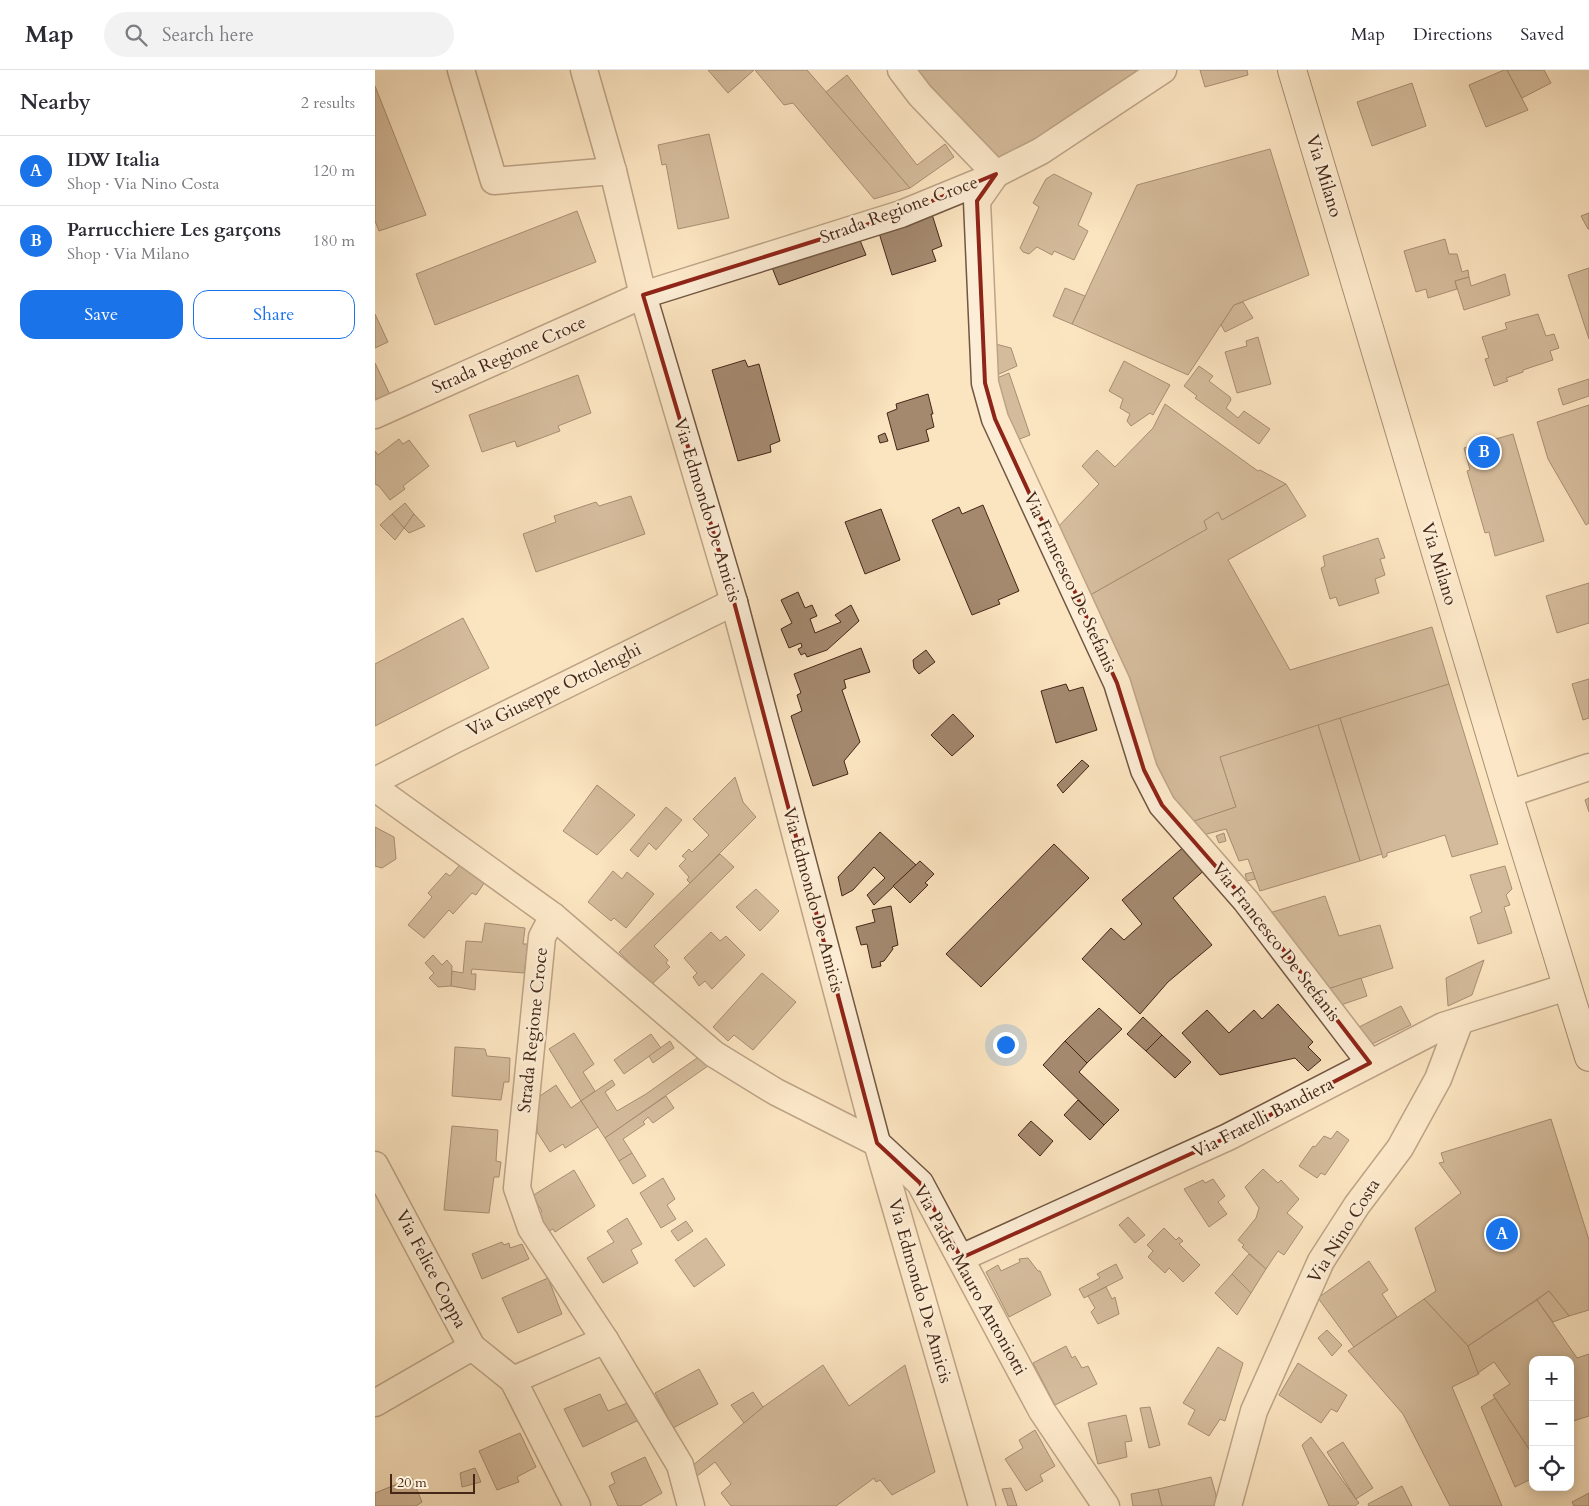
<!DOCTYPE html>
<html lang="en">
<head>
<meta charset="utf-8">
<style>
  :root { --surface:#fff; --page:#f2f2f3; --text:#2b2b33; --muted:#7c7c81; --line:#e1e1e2; --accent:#1a73e8 }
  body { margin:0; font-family:Cardo,serif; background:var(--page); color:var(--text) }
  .controls { position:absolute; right:15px; bottom:15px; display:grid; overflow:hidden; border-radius:10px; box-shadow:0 2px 12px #0003 }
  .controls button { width:45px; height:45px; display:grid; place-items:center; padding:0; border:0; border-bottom:1px solid var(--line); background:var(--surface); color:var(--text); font:25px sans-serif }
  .scale { position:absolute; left:15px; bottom:12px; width:85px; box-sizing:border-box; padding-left:5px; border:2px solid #452717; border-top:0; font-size:14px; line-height:18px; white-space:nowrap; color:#452717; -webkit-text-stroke:4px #fcedd6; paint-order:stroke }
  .you { position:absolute; left:630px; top:974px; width:18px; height:18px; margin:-12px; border:4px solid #fff; border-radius:50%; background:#1a73e8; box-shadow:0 0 0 8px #1a73e833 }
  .badge { display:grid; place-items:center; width:32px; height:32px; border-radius:50%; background:var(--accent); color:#fff; font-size:16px; font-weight:700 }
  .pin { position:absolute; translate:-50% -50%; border:2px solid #fff; box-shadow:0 1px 5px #0006 }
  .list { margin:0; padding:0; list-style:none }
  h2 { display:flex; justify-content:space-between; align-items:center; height:65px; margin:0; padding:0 20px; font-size:21px }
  h2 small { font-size:16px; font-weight:400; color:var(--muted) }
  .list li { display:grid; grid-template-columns:32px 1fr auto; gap:15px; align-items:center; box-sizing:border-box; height:70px; padding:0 20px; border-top:1px solid var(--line) }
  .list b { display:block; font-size:19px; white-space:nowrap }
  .list p { margin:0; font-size:16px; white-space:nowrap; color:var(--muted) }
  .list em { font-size:16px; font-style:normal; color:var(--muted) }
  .actions { display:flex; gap:10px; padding:15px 20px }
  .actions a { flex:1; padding:11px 0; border:1px solid var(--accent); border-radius:15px; text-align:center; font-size:18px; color:var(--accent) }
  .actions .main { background:var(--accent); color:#fff }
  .icon { flex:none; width:28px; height:28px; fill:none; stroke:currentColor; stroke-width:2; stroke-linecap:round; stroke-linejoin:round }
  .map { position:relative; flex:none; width:1214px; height:1436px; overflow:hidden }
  header { display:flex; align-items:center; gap:30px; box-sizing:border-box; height:70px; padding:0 25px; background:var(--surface); border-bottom:1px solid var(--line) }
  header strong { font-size:24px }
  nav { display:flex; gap:28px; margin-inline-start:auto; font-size:18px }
  .search { width:350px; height:45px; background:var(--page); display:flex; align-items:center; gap:12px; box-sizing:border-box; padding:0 18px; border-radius:28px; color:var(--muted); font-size:19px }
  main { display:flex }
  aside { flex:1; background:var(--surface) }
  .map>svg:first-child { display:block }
  .building { fill:#a4896f; stroke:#452717 }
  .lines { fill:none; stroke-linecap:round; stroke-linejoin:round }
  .street-casing { stroke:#725641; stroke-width:29 }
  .secondary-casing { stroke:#452717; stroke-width:30 }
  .street { stroke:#fcedd6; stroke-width:26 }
  .secondary { stroke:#fcedd6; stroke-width:28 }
  .marked { fill:none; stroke:#8f2418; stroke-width:4; stroke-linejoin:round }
  .labels { text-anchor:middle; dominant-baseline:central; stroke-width:5; stroke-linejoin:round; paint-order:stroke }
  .street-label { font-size:18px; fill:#452717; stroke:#fcedd6 }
</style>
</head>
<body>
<header>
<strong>Map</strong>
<div class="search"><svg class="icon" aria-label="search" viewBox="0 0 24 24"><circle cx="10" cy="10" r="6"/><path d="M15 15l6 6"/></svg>Search here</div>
<nav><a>Map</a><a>Directions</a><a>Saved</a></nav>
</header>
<main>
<aside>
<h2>Nearby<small>2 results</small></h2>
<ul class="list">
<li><span class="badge">A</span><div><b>IDW Italia</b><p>Shop · Via Nino Costa</p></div><em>120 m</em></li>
<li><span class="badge">B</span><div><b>Parrucchiere Les garçons</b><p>Shop · Via Milano</p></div><em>180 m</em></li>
</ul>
<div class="actions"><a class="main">Save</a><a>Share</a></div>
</aside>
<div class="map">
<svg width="1214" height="1436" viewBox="0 0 1214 1436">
  <rect width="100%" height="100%" fill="#fbe4c0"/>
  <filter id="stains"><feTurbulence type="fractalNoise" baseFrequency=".004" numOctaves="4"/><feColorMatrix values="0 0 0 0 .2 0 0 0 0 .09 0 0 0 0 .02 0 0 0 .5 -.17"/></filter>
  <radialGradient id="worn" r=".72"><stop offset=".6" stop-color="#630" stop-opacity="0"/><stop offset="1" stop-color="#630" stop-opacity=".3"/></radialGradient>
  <!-- building -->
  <g class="building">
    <path d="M333 0H379L353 23Z"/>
    <path d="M380 0H432L535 118 499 129 418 33 409 35Z"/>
    <path d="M541 0H760L762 4 634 86 625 88 617 83Z"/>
    <path d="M825 0H872L873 5 830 17Z"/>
    <path d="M1129 0H1132L1153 40 1111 57 1094 15Z"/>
    <path d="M1132 0H1169L1176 13 1147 28Z"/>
    <path d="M472 5 542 95 570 74 579 87 535 118 451 22Z"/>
    <path d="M1037 13 1051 56 997 76 982 32Z"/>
    <path d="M0 16 51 145 4 161 0 151Z"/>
    <path d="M334 64 354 148 303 159 291 94 287 95 283 75Z"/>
    <path d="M895 79 934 205 859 235 813 305 697 254 762 115Z"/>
    <path d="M679 104 717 123 703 155 713 161 699 190 679 181 677 185 662 177 654 184 648 182 645 178 664 137 658 133 671 109Z"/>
    <path d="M555 138 567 176 557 180 561 191 517 205 504 163Z"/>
    <path d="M202 141 221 192 60 255 41 204Z"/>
    <path d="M1214 143V159H1213L1206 146Z"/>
    <path d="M482 163 491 185 404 215 396 195Z"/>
    <path d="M1070 169 1074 184H1082L1087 202 1093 200 1094 207 1080 211 1082 219 1053 228 1051 219 1041 222 1029 181Z"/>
    <path d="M1214 198V269L1193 205Z"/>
    <path d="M1130 204 1135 225 1089 240 1080 211 1094 207 1096 216Z"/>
    <path d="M690 218 710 226 697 254 678 246Z"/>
    <path d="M868 232 878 248 850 262 846 255 859 235Z"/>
    <path d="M0 244 13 272 0 278Z"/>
    <path d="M1163 244 1171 266 1179 264 1184 278 1175 281 1178 290 1148 300V302L1131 308 1133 311 1119 316 1110 289 1114 288 1107 267 1132 259 1130 253Z"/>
    <path d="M883 267 896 314 862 323 850 282 872 276 871 271Z"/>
    <path d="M613 272 636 278 642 296 622 305Z"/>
    <path d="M370 290 373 297 384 294 405 371 395 375 396 382 363 391 337 300Z"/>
    <path d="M749 291 795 315 778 345 775 343 756 356 752 351 755 344 745 338 748 329 734 321Z"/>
    <path d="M0 293 17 329 0 337Z"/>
    <path d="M824 296 838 306 834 311 855 327 856 330 851 338 863 348 869 341 895 359 884 374 820 328 822 326 809 316Z"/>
    <path d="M634 303 655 365 642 370 632 346 622 308Z"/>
    <path d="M203 305 216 343 183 356 185 361 142 377 140 371 107 382 94 345Z"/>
    <path d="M1214 309V326L1188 335 1183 319Z"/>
    <path d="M553 324 558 344H556L559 357 551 360 554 371 522 380 512 343 522 339 521 334Z"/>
    <path d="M790 334 883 401 885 400 911 414 847 450 843 442 829 451 832 459 710 528 681 459 724 414 707 396 722 380 740 397 778 358Z"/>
    <path d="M1214 335V453L1211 455 1173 389 1162 352Z"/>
    <path d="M510 363 513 371 505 373 503 366Z"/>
    <path d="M1138 364 1169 471 1120 486 1114 462 1110 463 1092 401 1095 400 1089 378Z"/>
    <path d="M24 369 28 374 34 370 54 396 28 416 30 419 15 430 4 416 0 414V381L3 385Z"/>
    <path d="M911 414 931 446 853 490 915 600 1057 557 1074 614 845 687 861 737 813 753 781 704 710 528 832 459 829 451 843 442 847 450Z"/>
    <path d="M256 426 270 464 161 502 148 464 181 452 179 446 221 432 224 436Z"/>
    <path d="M30 433 39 444 29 458 17 444Z"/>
    <path d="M608 435 644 521 623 530 625 534 597 545 557 450 584 437 587 444Z"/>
    <path d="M506 439 525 490 490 504 470 452Z"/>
    <path d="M17 444 29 458 20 470 5 455Z"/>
    <path d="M39 444 50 456 34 463 29 458Z"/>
    <path d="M1003 468 1010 488 1005 489 1010 505 1000 509 1004 523 964 536 961 527 955 529 946 498 950 496 948 486Z"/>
    <path d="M1214 513V553L1182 563 1171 526Z"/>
    <path d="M423 522 430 538 437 535 442 546 435 549 440 563 466 552 460 545 476 535 484 551 452 580 432 587 430 583 426 585 423 579 427 577 426 573 414 578 406 559 417 553 406 530Z"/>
    <path d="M88 548 114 598 0 656V594Z"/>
    <path d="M486 578 495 602 469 610 471 618 467 620 485 672 469 691 473 704 438 716 416 646 427 641 422 625 426 623 419 604Z"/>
    <path d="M551 580 560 592 544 604 539 598 538 590Z"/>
    <path d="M1214 609V648L1208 650 1197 614Z"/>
    <path d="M691 614 694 621 708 617 722 660 681 673 666 621Z"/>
    <path d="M1074 614 1123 774 1077 787 1070 765 1012 783V786L1008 788 965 648Z"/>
    <path d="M578 644 599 666 577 686 556 665Z"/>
    <path d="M965 648 1007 784 985 791 943 655Z"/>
    <path d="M943 655 985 791 885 821 873 789 864 791 851 759 824 766 813 753 861 737 845 687Z"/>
    <path d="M707 690 714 696 688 723 682 715Z"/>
    <path d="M360 707 368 732 381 747 315 813 312 810 314 807 304 796 311 789 307 786 314 779 317 782 334 765 318 749Z"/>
    <path d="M222 715 260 745 222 785 188 761Z"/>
    <path d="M1214 728V742L1210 730Z"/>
    <path d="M291 737 307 750 281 780 274 773 263 787 255 780Z"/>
    <path d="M0 757 19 767 21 789 7 798 0 796Z"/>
    <path d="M505 762 541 795 499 835 492 825 510 808 499 797 478 820 467 826 463 807Z"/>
    <path d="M849 763 851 771 844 773 841 766Z"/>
    <path d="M679 774 714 808 606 917 571 884Z"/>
    <path d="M812 774 833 797 798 828 837 875 793 912 765 944 707 889 736 858 749 870 767 854 747 830Z"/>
    <path d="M345 784 359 797 279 876 293 890 291 893 295 897 276 915 244 882Z"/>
    <path d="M89 790 112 809 101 825 97 823 78 844 74 840 49 868 33 855 57 827 53 823 71 803 75 806Z"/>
    <path d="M545 791 559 804 550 813 553 815 535 833 518 816Z"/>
    <path d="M1130 796 1137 819 1131 825 1135 835 1129 837 1137 863 1103 874 1095 847 1107 842 1095 805Z"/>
    <path d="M238 801 247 809 252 802 279 824 251 858 239 848 236 851 213 832Z"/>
    <path d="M878 802 880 809 872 811 870 804Z"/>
    <path d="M381 819 404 841 385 861 361 837Z"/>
    <path d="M950 826 964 866 1005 855 1018 898 950 920 891 844Z"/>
    <path d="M516 836 523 875 517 877 518 879 509 891 505 892 506 896 497 898 492 874 486 875 481 857 500 852 497 840Z"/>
    <path d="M110 853 150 858 148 874H153L149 903 97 899 96 904H101L100 920 76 916 77 901 88 903 91 871 107 872Z"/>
    <path d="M336 862 345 871 351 866 370 885 337 919 330 911 324 916 318 907 322 903 309 888Z"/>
    <path d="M58 885 67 895 72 890 77 896 76 916 63 917 54 908 59 903 50 893Z"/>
    <path d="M1109 890 1097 925 1073 936 1071 908Z"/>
    <path d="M387 903 421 932 378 980 359 965 353 971 338 957Z"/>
    <path d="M986 908 992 926 963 936 950 920Z"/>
    <path d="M903 934 938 972 933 977 946 990 933 1001 920 988 845 1005 807 963 832 940 854 963 879 940 887 949Z"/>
    <path d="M1026 936 1036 955 993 976 980 959Z"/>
    <path d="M724 938 747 959 712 993 690 971Z"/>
    <path d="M768 947 787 965 771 981 752 964Z"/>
    <path d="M199 963 219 994 208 1002 220 1021 206 1031 174 979Z"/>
    <path d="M276 964 286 978 249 1004 239 990Z"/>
    <path d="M787 965 816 992 800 1008 771 981Z"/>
    <path d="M295 971 299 978 278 993 274 986Z"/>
    <path d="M690 971 712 993 704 1002 744 1040 729 1055 668 995Z"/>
    <path d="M80 977 110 979 112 986 135 988 134 1012H129L126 1030 77 1026Z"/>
    <path d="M329 983 340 991 230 1068 206 1031 237 1010 240 1015 230 1022 242 1041 271 1024Z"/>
    <path d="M181 1015 196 1038 206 1031 223 1057 190 1078 188 1074 175 1082 162 1062V1028Z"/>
    <path d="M291 1026 299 1038 278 1053 273 1047 268 1052 270 1054 248 1069 257 1083 244 1091 230 1068Z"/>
    <path d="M703 1030 729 1055 715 1070 689 1045Z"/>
    <path d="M1176 1049 1214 1170V1240L1194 1246 1174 1221 1093 1276 1049 1229 1061 1221 1040 1158 1086 1123 1064 1093 1069 1092 1066 1083Z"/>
    <path d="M656 1051 678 1071 665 1086 643 1065Z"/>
    <path d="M77 1056 123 1060 121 1091 126 1092 124 1107H119L114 1143 69 1140Z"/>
    <path d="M962 1061 974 1070 950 1105 946 1103 942 1108 924 1096 938 1076 940 1077 949 1066 956 1069Z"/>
    <path d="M257 1083 271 1106 258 1114 244 1091Z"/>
    <path d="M888 1099 903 1113 906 1110 924 1129 912 1143 928 1157 909 1185 903 1181 891 1199 867 1177 869 1175 863 1170 881 1148 884 1138 870 1117Z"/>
    <path d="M199 1100 220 1136 180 1162 178 1159 174 1161 163 1144 167 1141 157 1126Z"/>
    <path d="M288 1108 300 1129 292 1135 301 1149 286 1158 265 1123Z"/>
    <path d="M838 1109 850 1126 843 1132 852 1144 834 1157 809 1119 828 1110 830 1113Z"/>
    <path d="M753 1147 770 1165 760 1173 744 1155Z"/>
    <path d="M252 1148 267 1174 256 1180 263 1193 228 1213 212 1188 239 1172 232 1161Z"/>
    <path d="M311 1151 318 1161 303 1171 296 1161Z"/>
    <path d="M789 1158 801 1170 804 1167 808 1171 804 1174 825 1195 808 1212 794 1198 790 1203 773 1187 778 1181 772 1175Z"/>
    <path d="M331 1168 350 1195 319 1217 300 1190Z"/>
    <path d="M127 1172 129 1175 134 1173 135 1178 147 1174 154 1189 107 1209 97 1184Z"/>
    <path d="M874 1184 891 1199 876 1223 857 1204Z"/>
    <path d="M653 1188 663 1201H665L676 1225 634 1247 611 1202 623 1195 626 1201 645 1192 644 1189Z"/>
    <path d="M994 1191 1013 1220 1007 1224 1022 1247 979 1277 943 1228Z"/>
    <path d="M741 1194 748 1208 709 1228 704 1219 725 1208 722 1204Z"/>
    <path d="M857 1204 876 1223 862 1245 840 1223Z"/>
    <path d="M173 1208 187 1244 143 1263 127 1228Z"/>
    <path d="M731 1217 737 1229 740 1227 744 1244 723 1254 716 1242 720 1238 713 1226Z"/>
    <path d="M1174 1221 1194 1246 1178 1252 1162 1230Z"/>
    <path d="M1049 1229 1093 1276 1104 1304 1077 1317 1127 1436H1075L1028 1344 973 1281Z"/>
    <path d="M1162 1230 1202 1288 1214 1284V1346L1195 1352V1290H1158V1385L1118 1325 1135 1314 1119 1292 1103 1303 1093 1276Z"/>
    <path d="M952 1260 967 1275 957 1286 943 1268Z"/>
    <path d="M691 1276 697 1288 700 1286 707 1298 713 1296 722 1314 680 1335 658 1293Z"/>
    <path d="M843 1277 868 1293 850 1351 845 1349 834 1366 813 1354 820 1340 808 1333Z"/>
    <path d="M923 1293 972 1325 962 1342 956 1339 946 1353 904 1325Z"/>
    <path d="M448 1295 474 1336 530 1295 560 1402 517 1425 505 1410 501 1412 499 1408 461 1436H356L346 1423 356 1414 340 1392 317 1410 311 1401 388 1337Z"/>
    <path d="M324 1299 343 1334 298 1358 280 1323Z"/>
    <path d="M378 1322 388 1337 369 1353 356 1335Z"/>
    <path d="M225 1324 233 1341 262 1329 272 1346 208 1377 189 1339Z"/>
    <path d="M1120 1328 1158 1385V1408L1140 1417 1106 1337Z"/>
    <path d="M775 1337 785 1375 774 1378 765 1338Z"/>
    <path d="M751 1345 757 1371 750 1372 752 1387 723 1394 713 1353Z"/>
    <path d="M660 1360 680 1396 665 1405 668 1411 651 1421 630 1389 648 1378 644 1370Z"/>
    <path d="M145 1363 161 1397 142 1407 144 1412 122 1420 104 1381Z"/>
    <path d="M936 1367 981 1429 984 1433 980 1436H954L927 1375Z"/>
    <path d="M968 1372 998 1418 981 1429 952 1382Z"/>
    <path d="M270 1387 287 1423 265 1436H243L234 1416 240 1413 236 1403Z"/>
    <path d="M100 1398 106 1412 87 1417 85 1403Z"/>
    <path d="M836 1407 841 1425 840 1436H787L783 1419Z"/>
    <path d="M37 1408 47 1432 41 1436H0V1423Z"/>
    <path d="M1027 1416 1037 1436H994L993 1434Z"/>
    <path d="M636 1418 642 1436H633L627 1419Z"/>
    <path d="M783 1419 787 1436H758L756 1424Z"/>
    <path d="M1214 1423V1436H1199L1197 1432Z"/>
  </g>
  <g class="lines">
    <defs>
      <g id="street">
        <path d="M86 0 119 111 238 101"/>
        <path d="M209 0 238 101 268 225 359 532 502 1073 607 1436"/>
        <path d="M526 0 545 25 621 104 602 131 610 313 620 349 742 613 769 700 787 735 871 831 995 993"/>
        <path d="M0 345 268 225 526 144 609 110 666 81 788 0"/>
        <path d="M0 711 79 670 359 532"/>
        <path d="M0 718 178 846 339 984 401 1022 502 1073 545 1113 667 1341 731 1436"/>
        <path d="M1133 724 1214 697"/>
        <path d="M178 846 167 867 142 1118 156 1158 230 1270 305 1395 316 1436"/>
        <path d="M0 1095 97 1277 138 1310 202 1436"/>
        <path d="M586 1188 853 1067 1068 956 1192 917"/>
        <path d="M138 1310 230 1270"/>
        <path d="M0 1333 97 1277"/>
        <path d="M853 1436 879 1341 946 1191 982 1135 1025 1078 1063 1009 1085 951"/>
      </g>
      <path id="secondary" d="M917 0 1133 724 1214 987"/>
    </defs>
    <!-- street casing -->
    <use href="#street" class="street-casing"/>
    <!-- secondary casing -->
    <use href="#secondary" class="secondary-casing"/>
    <!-- street -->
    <use href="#street" class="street"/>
    <!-- secondary -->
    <use href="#secondary" class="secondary"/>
  </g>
  <!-- marked area -->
  <path d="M0 0H1214V1436H0ZM621 104 602 131 610 313 620 349 742 613 769 700 787 735 871 831 995 993 853 1067 586 1188 545 1113 502 1073 359 532 268 225 526 144Z" fill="#fbe4c0" fill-opacity=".55" fill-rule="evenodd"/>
  <path class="marked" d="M621 104 602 131 610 313 620 349 742 613 769 700 787 735 871 831 995 993 853 1067 586 1188 545 1113 502 1073 359 532 268 225 526 144Z"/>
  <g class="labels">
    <!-- street labels -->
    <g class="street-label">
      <text transform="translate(949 106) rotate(73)">Via Milano</text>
      <text transform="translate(524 140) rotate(-20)">Strada Regione Croce</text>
      <text transform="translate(134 285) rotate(-24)">Strada Regione Croce</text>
      <text transform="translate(332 440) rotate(73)">Via Edmondo De Amicis</text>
      <text transform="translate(1064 494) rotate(73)">Via Milano</text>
      <text transform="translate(695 512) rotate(65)">Via Francesco De Stefanis</text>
      <text transform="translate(179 620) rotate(-26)">Via Giuseppe Ottolenghi</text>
      <text transform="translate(438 830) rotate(75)">Via Edmondo De Amicis</text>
      <text transform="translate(901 872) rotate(52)">Via Francesco De Stefanis</text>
      <text transform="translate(158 960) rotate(-84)">Strada Regione Croce</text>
      <text transform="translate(888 1048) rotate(-27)">Via Fratelli Bandiera</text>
      <text transform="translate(969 1161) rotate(-58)">Via Nino Costa</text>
      <text transform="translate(56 1199) rotate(62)">Via Felice Coppa</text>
      <text transform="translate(595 1210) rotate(61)">Via Padre Mauro Antoniotti</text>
      <text transform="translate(545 1221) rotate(74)">Via Edmondo De Amicis</text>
    </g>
  </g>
  <rect width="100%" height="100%" filter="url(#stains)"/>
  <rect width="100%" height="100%" fill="url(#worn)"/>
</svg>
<div class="controls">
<button>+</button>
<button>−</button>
<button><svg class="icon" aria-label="locate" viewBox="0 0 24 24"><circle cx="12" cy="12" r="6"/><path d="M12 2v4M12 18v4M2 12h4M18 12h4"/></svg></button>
</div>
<div class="scale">20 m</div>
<div class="you"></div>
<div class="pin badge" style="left:1127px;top:1164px">A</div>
<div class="pin badge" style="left:1109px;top:382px">B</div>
</div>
</main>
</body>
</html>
